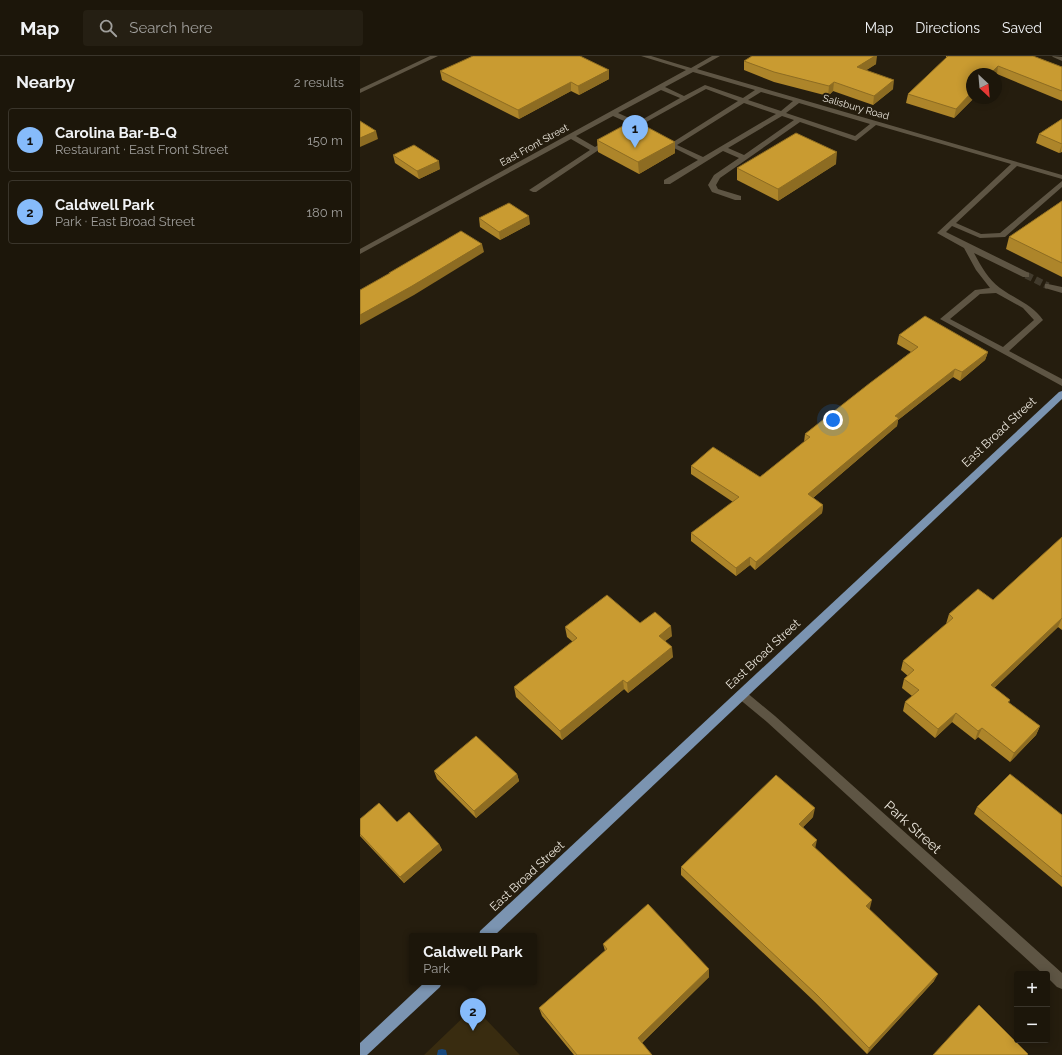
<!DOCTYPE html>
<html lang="en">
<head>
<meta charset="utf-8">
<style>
  :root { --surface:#1c160a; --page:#251f13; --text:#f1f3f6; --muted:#a09f9c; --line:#3a352b; --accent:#86bbfb }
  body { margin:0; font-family:Raleway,sans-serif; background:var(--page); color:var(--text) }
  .controls { position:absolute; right:12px; bottom:12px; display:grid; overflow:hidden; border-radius:4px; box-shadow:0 2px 10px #0003 }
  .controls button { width:36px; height:36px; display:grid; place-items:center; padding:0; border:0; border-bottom:1px solid var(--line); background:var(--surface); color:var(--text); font:20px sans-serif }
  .compass { position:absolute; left:606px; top:12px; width:36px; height:36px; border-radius:50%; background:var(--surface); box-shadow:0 2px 10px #0003; rotate:154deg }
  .you { position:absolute; left:473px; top:364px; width:14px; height:14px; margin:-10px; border:3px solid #fff; border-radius:50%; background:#1a73e8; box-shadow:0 0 0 6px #1a73e833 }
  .badge { display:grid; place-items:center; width:26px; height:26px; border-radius:50%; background:var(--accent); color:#111; font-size:13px; font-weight:700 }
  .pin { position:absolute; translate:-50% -33px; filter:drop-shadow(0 1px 2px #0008) }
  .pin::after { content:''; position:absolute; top:21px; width:14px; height:12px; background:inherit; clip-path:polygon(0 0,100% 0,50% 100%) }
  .popup { position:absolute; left:49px; top:877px; width:128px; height:52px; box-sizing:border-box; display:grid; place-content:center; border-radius:4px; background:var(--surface); filter:drop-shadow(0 1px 3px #0005); font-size:13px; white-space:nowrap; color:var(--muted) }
  .popup b { font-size:15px; color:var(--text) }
  .popup::after { content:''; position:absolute; left:50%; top:100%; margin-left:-8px; border:8px solid transparent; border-top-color:var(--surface) }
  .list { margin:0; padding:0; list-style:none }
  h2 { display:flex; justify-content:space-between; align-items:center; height:52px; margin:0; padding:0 16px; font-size:17px }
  h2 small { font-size:13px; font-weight:400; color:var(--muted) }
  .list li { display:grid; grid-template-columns:26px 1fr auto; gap:12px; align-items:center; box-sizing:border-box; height:64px; margin:0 8px 8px; padding:0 8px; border:1px solid var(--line); border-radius:4px }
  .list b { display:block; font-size:15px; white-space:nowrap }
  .list p { margin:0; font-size:13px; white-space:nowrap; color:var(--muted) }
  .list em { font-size:13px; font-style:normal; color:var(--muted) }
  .icon { flex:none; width:22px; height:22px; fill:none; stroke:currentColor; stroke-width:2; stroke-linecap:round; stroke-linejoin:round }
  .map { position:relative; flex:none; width:702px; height:999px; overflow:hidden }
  header { display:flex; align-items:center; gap:24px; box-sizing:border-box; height:56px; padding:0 20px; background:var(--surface); border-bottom:1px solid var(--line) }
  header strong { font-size:19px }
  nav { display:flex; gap:22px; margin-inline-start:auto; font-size:14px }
  .search { width:280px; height:36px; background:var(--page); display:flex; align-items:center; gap:10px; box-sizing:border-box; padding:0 14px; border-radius:4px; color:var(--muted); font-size:15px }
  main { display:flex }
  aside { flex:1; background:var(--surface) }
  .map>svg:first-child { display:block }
  .green { fill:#392c10 }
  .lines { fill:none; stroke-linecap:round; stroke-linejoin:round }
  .stream { fill:#18487d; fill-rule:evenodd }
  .minor-tunnel { stroke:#423b2d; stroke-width:7; stroke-dasharray:7 3.5; stroke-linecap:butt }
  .minor { fill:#5e5544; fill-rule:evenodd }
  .major { fill:#7b94b1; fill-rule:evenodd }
  .wall { fill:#ad852a }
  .shaded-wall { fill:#8d6c22 }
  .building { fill:#c99b31; stroke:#8d6c22 }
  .labels { text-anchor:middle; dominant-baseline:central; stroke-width:4; stroke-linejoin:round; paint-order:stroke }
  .far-street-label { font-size:10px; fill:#e9e4da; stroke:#251d0e }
  .street-label { font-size:12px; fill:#e9e4da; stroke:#251d0e }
  .near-street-label { font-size:14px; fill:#e9e4da; stroke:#251d0e }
</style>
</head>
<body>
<header>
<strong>Map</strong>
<div class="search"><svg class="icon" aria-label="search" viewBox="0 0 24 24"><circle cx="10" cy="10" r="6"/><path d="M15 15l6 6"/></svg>Search here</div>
<nav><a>Map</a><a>Directions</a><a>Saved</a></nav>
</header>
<main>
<aside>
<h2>Nearby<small>2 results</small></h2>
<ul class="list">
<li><span class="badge">1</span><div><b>Carolina Bar-B-Q</b><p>Restaurant · East Front Street</p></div><em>150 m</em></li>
<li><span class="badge">2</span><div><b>Caldwell Park</b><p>Park · East Broad Street</p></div><em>180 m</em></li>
</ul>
</aside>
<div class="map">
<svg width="702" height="999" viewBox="0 0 702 999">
  <rect width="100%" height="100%" fill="#251d0e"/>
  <!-- green -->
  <path class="green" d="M114 951 160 999H64Z"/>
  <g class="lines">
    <!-- stream -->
    <path class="stream" d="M82 993 86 994 87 999H77L78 994Z"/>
    <!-- minor-tunnel -->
    <path class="minor-tunnel" d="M666 219 688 230"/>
    <!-- minor -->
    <g class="minor">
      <path d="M70 0H78L0 37V33Z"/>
      <path d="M281 0H291L331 12 352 0H360L337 13 702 119V123L657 110 596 167 621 178 640 177 702 125V131L645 181 620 182 592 170 586 176 669 217V221H663L614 197C621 210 628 223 640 232 655 243 672 248 683 264L649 295 702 323V330L580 263 615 234 630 232 616 214 604 192 577 177 651 108 516 69 496 85 440 66 360 122 356 129 358 133 381 140V144H375L352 136 348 129 354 119 379 102 363 95 310 128H304V124L338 104 310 90V88L378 45 346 33 270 75 265 74 273 69 253 60 216 80 235 91 247 84 252 85 176 136H173L169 134 230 94 211 83 0 198V193L326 14ZM333 16 395 34 383 42 345 29 324 40 305 31ZM301 34 320 42 278 66 258 57ZM401 36 433 45 421 55 388 44ZM384 47 416 58 343 101 317 89ZM439 47 510 68 495 80 426 57ZM422 60 434 64 384 99 368 92ZM636 237 663 252 674 264 643 291 590 263 620 238Z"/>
      <path d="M692 0 702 1V5L693 1Z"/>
      <path d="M685 228H688L702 231V237L685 232Z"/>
      <path d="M382 634 386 636 415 660 702 917V933L697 931 687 921V918H683L407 666 378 642 376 639 378 636Z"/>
    </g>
    <!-- major -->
    <g class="major">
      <path d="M702 335V343L134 880H119L120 875 699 336Z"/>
      <path d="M65 926H82L80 931 7 999H0V987Z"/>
    </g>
  </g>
  <!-- wall -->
  <g class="wall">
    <path d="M586 0H673L702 11V45L637 18 612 42H614L594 62 546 47 548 38 586 2Z"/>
    <path d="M384 5 516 8 506 14 533 33 513 49 473 35 468 40 414 26 384 14Z"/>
    <path d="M80 15 249 23 219 39 211 35 159 63 82 24Z"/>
    <path d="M702 63V96L699 97 676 87 679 78Z"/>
    <path d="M237 84 315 97 279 118 238 96Z"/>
    <path d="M33 99 80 113 59 123 35 107Z"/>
    <path d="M476 108 418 145 377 124V112Z"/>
    <path d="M702 145V221L646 193 649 181Z"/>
    <path d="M119 162 170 168 140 184 120 171Z"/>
    <path d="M539 279 628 296 625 304 600 325 593 321 538 364 537 370 453 442 463 449 462 457 395 514 390 509 376 520 331 485V477L373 446 331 418V410L400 421 444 386 445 378 551 296 537 288Z"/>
    <path d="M702 481V574L698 571 634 632 650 644 649 647 680 670 676 679 650 706 618 681 615 684 592 666 575 682 543 655 545 646 552 640 542 632 544 623 548 620 541 614 543 605 586 568 589 558 633 544Z"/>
    <path d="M280 567 312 580 305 585 313 601 268 637 264 633 202 684 156 641 154 631 213 586 207 581 205 571Z"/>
    <path d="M74 715 157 718 159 725 116 762 77 723Z"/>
    <path d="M617 751 702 759V831L614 758Z"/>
    <path d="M453 761 443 771 455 792 510 852 509 853 574 925 507 998 455 946 321 819V811Z"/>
    <path d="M0 763 37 766 79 788 82 794 44 827 0 780Z"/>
    <path d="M243 888 349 913V921L282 987 292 999H214L182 960 179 952 245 895Z"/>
  </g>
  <!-- shaded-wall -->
  <g class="shaded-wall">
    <path d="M515 0H517L516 8 496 21 497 11Z"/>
    <path d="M638 10 637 18 636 19V18H630Z"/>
    <path d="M249 14V23L219 39 218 30Z"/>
    <path d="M534 24 533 33 513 49 514 40Z"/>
    <path d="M211 26V35L159 63 158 54Z"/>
    <path d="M474 26 473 35 468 40 469 30Z"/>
    <path d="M612 36V42H614L594 62 596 53Z"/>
    <path d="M16 75 18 83 0 91V82Z"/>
    <path d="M315 86V97L279 118 278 106Z"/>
    <path d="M702 88 701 96 699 97Z"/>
    <path d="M477 96 476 108 418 145V133Z"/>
    <path d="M79 105 80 113 59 123 57 115Z"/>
    <path d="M169 160 170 168 140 184 139 176Z"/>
    <path d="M122 188 124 196 54 239 0 269V259Z"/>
    <path d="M628 296 625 304 600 325 602 316Z"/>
    <path d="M595 313 593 321 538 364 537 370 447 447 448 438 535 360Z"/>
    <path d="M463 449 462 457 395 514 396 506Z"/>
    <path d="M390 501V509L376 520V512Z"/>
    <path d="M702 562 698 571 627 639 631 629Z"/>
    <path d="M311 570 312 580 300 589 299 580Z"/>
    <path d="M312 591 313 601 268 637 267 627Z"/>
    <path d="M263 624 264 633 202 684 200 675Z"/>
    <path d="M596 657 592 666 575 682 578 673Z"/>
    <path d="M680 670 676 679 650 706 654 697Z"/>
    <path d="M622 672 618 681 615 684 618 675Z"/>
    <path d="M157 718 159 725 116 762 114 755Z"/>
    <path d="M455 752 453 761 437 777 439 768Z"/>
    <path d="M457 784 455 793 452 789Z"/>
    <path d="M79 788 82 794 44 827 40 821Z"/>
    <path d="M512 844 510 852 504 858 506 850Z"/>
    <path d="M349 913V921L279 989 278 982Z"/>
    <path d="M578 918 574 925 507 998 509 992Z"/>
  </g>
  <!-- building -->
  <g class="building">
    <path d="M113 0H220L249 14 218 30 211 26 158 54 80 15Z"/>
    <path d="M392 0H515L497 11 534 24 514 40 474 26 469 30 414 16 384 5Z"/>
    <path d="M588 0H673L702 11V35L638 10 630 18H612V36L596 53 548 38Z"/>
    <path d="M702 63V88L679 78Z"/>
    <path d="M274 64 315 86 278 106 237 84Z"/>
    <path d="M0 65 16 75 0 82Z"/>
    <path d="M436 77 477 96 418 133 377 112Z"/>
    <path d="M54 89 79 105 57 115 33 99Z"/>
    <path d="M702 145V207L649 181Z"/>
    <path d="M149 147 169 160 139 176 119 162Z"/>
    <path d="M101 175 122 188 52 230 0 259V234L30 217H29Z"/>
    <path d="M565 260 628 296 602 316 595 313 535 360 539 362 448 438 463 449 396 506 390 501 376 512 331 477 379 441 331 410 353 391 400 421 450 381 445 378 510 327 558 291 539 279Z"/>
    <path d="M702 481V562L631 629 650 644 648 646 680 670 654 697 622 672 618 675 596 657 578 673 545 646 559 634 544 623 554 614 543 605 593 562 589 558 618 533 633 544Z"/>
    <path d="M247 539 280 567 295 556 311 570 299 580 312 591 267 627 263 624 200 675 154 631 217 582 205 571Z"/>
    <path d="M116 680 157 718 114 755 74 715Z"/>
    <path d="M650 718 702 759V821L617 751Z"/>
    <path d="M416 719 455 752 439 768 457 784 452 789 512 844 506 850 578 918 509 992 457 939 321 811Z"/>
    <path d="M19 747 37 766 49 756 79 788 40 821 0 778V763Z"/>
    <path d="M288 848 349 913 278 982 292 999H217L179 952 247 893 243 888Z"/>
    <path d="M619 949 668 998 667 999H573Z"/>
  </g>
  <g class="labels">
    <!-- far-street labels -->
    <g class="far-street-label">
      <text transform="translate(496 51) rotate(16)">Salisbury Road</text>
      <text transform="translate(174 89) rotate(-29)">East Front Street</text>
    </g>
    <!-- street labels -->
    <g class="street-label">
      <text transform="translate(639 376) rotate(-43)">East Broad Street</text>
      <text transform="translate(403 598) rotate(-43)">East Broad Street</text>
      <text transform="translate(167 820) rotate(-43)">East Broad Street</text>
    </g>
    <!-- near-street labels -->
    <g class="near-street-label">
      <text transform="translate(553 771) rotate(42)">Park Street</text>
    </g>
  </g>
</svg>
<div class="controls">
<button>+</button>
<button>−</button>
</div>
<svg class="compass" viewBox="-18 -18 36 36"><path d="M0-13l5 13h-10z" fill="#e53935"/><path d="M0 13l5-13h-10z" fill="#a09f9c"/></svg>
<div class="you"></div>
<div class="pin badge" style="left:275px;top:92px">1</div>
<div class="pin badge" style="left:113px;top:975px">2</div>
<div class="popup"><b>Caldwell Park</b>Park</div>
</div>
</main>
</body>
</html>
